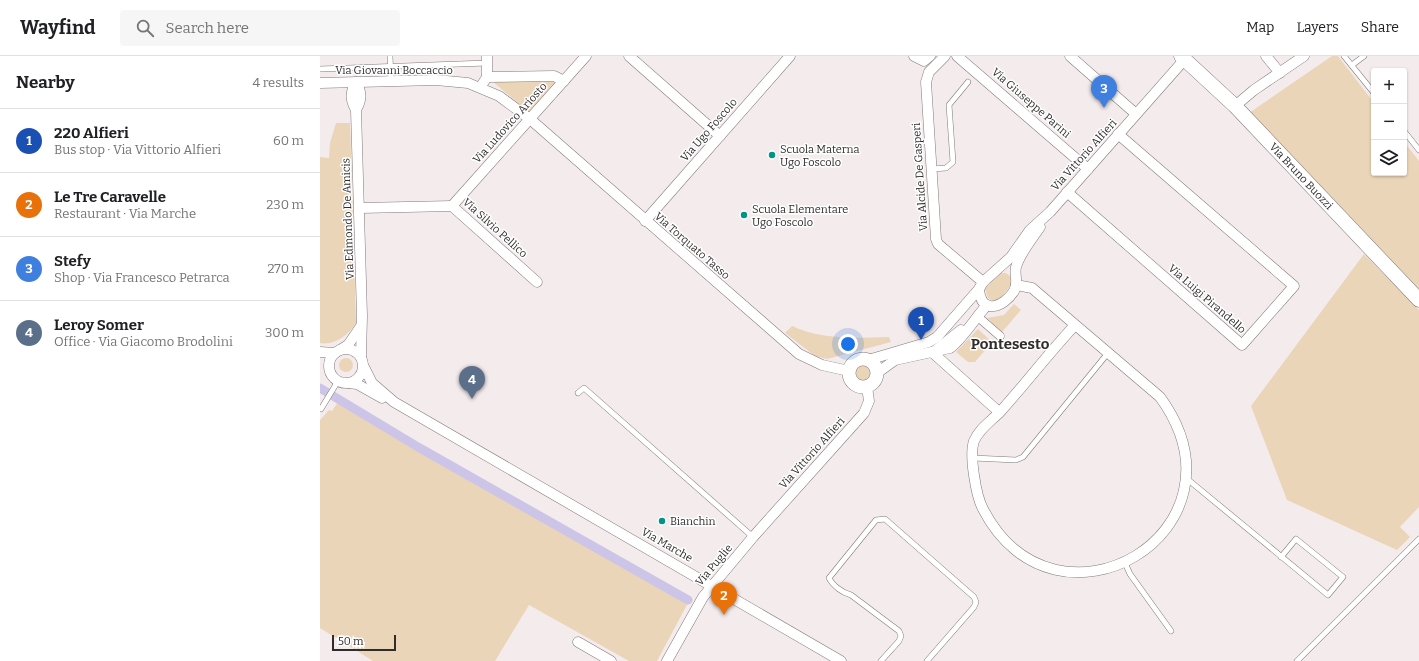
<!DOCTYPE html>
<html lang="en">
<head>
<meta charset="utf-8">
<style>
  :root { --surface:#fff; --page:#f6f6f6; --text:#202124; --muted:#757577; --line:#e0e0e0; --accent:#ea580c }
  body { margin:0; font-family:Bitter,serif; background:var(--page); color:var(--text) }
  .controls { position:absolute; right:12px; top:12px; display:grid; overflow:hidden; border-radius:4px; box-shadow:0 1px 3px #0004 }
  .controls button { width:36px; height:36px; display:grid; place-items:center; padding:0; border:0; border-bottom:1px solid var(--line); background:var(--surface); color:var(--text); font:20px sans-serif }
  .scale { position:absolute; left:12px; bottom:10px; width:64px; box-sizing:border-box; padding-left:4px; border:2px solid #2f2c2c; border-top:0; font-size:11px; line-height:14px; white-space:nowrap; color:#2f2c2c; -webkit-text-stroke:3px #fff; paint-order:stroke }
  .you { position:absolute; left:528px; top:288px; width:14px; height:14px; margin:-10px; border:3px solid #fff; border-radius:50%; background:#1a73e8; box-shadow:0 0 0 6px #1a73e833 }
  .badge { display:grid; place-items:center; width:26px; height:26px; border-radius:50%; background:var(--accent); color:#fff; font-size:13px; font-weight:700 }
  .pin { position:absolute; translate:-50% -33px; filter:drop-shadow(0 1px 2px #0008) }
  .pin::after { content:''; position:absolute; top:21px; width:14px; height:12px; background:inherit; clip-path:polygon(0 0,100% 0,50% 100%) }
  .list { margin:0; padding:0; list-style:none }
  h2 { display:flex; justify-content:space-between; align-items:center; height:52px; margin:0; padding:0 16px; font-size:17px }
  h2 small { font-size:13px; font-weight:400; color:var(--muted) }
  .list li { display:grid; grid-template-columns:26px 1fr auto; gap:12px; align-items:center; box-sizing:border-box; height:64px; padding:0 16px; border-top:1px solid var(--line) }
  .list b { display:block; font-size:15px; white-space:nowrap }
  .list p { margin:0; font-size:13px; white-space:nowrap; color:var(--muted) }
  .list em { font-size:13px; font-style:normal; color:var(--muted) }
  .icon { flex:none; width:22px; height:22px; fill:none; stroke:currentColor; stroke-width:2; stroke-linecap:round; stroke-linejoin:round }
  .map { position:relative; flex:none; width:1099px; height:605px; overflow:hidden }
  header { display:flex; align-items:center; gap:24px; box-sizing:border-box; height:56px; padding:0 20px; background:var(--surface); border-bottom:1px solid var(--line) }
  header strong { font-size:19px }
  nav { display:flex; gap:22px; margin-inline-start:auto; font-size:14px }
  .search { width:280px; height:36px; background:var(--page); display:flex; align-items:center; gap:10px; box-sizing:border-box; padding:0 14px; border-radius:4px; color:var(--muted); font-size:15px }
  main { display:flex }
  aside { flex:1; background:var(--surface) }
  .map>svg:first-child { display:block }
  .green { fill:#ebd5b8 }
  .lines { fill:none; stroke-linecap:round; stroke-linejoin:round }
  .canal { stroke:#cdc5e7; stroke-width:9 }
  .service-casing { stroke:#81797a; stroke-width:6 }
  .pedestrian-casing { stroke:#81797a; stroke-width:9 }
  .minor-casing { stroke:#81797a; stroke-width:11 }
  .tertiary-casing { stroke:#81797a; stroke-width:14 }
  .secondary-casing { stroke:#81797a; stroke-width:15 }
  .service { stroke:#fff; stroke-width:5 }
  .pedestrian { stroke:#fff; stroke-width:8 }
  .minor { stroke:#fff; stroke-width:10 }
  .tertiary { stroke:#fff; stroke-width:13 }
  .secondary { stroke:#fff; stroke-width:14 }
  .poi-dot { fill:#009482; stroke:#fff; stroke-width:1.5 }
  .labels { text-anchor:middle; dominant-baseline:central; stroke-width:3; stroke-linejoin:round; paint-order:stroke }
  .street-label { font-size:11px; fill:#2f2c2c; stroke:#fff }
  .poi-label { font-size:11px; fill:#2f2c2c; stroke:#fff; text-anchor:start }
  .district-label { font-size:15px; font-weight:bold; fill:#322c2d; stroke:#fff }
</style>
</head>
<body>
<header>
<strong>Wayfind</strong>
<div class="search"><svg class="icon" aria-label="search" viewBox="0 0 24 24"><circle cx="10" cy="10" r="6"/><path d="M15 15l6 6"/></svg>Search here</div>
<nav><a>Map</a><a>Layers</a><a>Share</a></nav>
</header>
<main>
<aside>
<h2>Nearby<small>4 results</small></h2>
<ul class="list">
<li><span class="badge" style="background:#1a4fb4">1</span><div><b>220 Alfieri</b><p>Bus stop · Via Vittorio Alfieri</p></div><em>60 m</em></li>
<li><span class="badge" style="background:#e8710a">2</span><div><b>Le Tre Caravelle</b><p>Restaurant · Via Marche</p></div><em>230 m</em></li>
<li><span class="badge" style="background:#3f7fe0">3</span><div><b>Stefy</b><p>Shop · Via Francesco Petrarca</p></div><em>270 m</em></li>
<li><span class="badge" style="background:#5c6f8a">4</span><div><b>Leroy Somer</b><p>Office · Via Giacomo Brodolini</p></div><em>300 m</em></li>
</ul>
</aside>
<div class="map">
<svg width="1099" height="605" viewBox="0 0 1099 605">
  <rect width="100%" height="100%" fill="#f4ebec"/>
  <!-- green -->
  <g class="green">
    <path d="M1012 0H1018L1054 47V117H1084V86L1099 105V235L929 57Z"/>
    <path d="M232 24 236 28 210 57 173 26Z"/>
    <path d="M16 67H30L36 267C28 279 15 290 0 287V101L9 102 10 87Z"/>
    <path d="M1044 198 1099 254V451L1080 471 1090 481 1077 494 967 444 931 350Z"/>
    <path d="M679 217C687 216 691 219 692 227L681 242 673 245 668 242 665 233Z"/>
    <path d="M694 248 701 254 682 276 667 262 684 259Z"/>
    <path d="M472 270C502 284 537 282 569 281L571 286 507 303 495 300 465 277Z"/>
    <path d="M658 273 672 286 655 306H648L636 296Z"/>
    <circle cx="26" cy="309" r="7"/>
    <circle cx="543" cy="317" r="9"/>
    <path d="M18 346 369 545 337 605H309L209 549 175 605H53L0 572V364L9 354 12 355Z"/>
  </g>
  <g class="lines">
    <!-- canal -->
    <path class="canal" d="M0 332 98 391 368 544"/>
    <defs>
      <g id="service">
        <path d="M70 0 71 25"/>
        <path d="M1024 0 1054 37"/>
        <path d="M1032 9 1044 0"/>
        <path d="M0 13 167 7"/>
        <path d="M1084 75 1099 94"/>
        <path d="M612 113 626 112 633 106 629 49 648 26"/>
        <path d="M258 337 264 332 433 481"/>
        <path d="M1 353 18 325"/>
        <path d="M653 402 696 404 703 401 788 297"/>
        <path d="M866 422 1008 539 1023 521 976 483 961 501"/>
        <path d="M805 507 810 518 851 575"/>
        <path d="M561 605 579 585 581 580 579 575 531 539C523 537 513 530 509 522L556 464 565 463 654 541 656 546 654 551 607 605"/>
        <path d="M977 605 1099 483"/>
      </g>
      <path id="pedestrian" d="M657 260 680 280"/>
      <g id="minor">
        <path d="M309 0 400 80"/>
        <path d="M594 0 604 5 610 0"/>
        <path d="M625 0 609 16 606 26 616 183 618 188 663 226"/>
        <path d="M637 0 768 113"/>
        <path d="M750 0 816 58"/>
        <path d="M946 0 960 17"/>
        <path d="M167 21 234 20 244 25"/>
        <path d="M0 27 116 24 148 27 179 40 210 63 479 298 502 309 529 315"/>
        <path d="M163 27 167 21V0"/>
        <path d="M915 50 934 34 984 0"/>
        <path d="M36 54C30 43 30 37 36 26 42 37 42 43 36 54L42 260 41 300"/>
        <path d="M747 136 922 289 974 230 798 78"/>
        <path d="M132 150 266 0"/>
        <path d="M40 152 132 150 217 226"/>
        <path d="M325 165 470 0"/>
        <path d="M696 229 712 232 840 341C938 476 735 593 663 453 656 440 649 399 654 385 659 373 671 365 680 356 706 327 729 297 755 269"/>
        <path d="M659 233C661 260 684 251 694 235 699 227 694 219 696 211 700 197 712 183 720 171"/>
        <circle cx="26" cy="310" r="17"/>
        <path d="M20 294 28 289 41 270"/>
        <path d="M616 294 641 274"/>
        <path d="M0 296 15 297"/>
        <path d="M613 297 679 356"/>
        <path d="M548 304 609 286 617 281 659 233 663 226 691 201 710 174 730 156 865 3"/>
        <path d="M44 311 52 327 74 346 521 605"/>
        <path d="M557 317 575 304 630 292C641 285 656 261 667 249"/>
        <path d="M29 327 37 328 62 342"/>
        <path d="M258 586 291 605"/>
        <path d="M347 605 383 541 433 481 544 357 549 345 547 331"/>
      </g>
      <circle id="tertiary" cx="543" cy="317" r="14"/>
      <g id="secondary">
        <path id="s1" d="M861 0 915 50 1099 244"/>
      </g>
    </defs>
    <!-- service casing -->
    <use href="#service" class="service-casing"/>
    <!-- pedestrian casing -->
    <use href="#pedestrian" class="pedestrian-casing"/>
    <!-- minor casing -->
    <use href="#minor" class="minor-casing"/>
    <!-- tertiary casing -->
    <use href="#tertiary" class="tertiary-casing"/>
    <!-- secondary casing -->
    <use href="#secondary" class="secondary-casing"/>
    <!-- service -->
    <use href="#service" class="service"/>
    <!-- pedestrian -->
    <use href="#pedestrian" class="pedestrian"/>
    <!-- minor -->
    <use href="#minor" class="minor"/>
    <!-- tertiary -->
    <use href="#tertiary" class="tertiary"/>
    <!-- secondary -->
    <use href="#secondary" class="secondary"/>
  </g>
  <!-- markers -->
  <g class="poi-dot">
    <circle cx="452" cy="99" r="4"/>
    <circle cx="424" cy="159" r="4"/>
    <circle cx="342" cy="465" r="4"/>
  </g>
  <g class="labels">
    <!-- street labels -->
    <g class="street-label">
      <text x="74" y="14">Via Giovanni Boccaccio</text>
      <text transform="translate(711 47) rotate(41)">Via Giuseppe Parini</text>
      <text transform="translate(190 67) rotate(-48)">Via Ludovico Ariosto</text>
      <text transform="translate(389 74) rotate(-49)">Via Ugo Foscolo</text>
      <text transform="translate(764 99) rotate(-48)">Via Vittorio Alfieri</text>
      <text transform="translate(600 121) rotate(-94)">Via Alcide De Gasperi</text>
      <text stroke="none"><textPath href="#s1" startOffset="170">Via Bruno Buozzi</textPath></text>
      <text transform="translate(28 163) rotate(-92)">Via Edmondo De Amicis</text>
      <text transform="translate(175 172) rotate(42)">Via Silvio Pellico</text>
      <text transform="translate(372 190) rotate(41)">Via Torquato Tasso</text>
      <text transform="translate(887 243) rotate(41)">Via Luigi Pirandello</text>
      <text transform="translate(492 397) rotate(-48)">Via Vittorio Alfieri</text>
      <text transform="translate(347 489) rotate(30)">Via Marche</text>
      <text transform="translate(394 509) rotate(-50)">Via Puglie</text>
    </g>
    <!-- poi labels -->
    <g class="poi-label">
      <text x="460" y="93">Scuola Materna<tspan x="460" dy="13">Ugo Foscolo</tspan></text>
      <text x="432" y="153">Scuola Elementare<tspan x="432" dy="13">Ugo Foscolo</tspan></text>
      <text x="350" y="465">Bianchin</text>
    </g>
    <!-- district labels -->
    <g class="district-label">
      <text x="690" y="288">Pontesesto</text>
    </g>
  </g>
</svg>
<div class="controls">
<button>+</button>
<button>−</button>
<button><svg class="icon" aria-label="layers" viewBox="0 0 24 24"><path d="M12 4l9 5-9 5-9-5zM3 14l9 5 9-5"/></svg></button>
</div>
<div class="scale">50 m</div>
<div class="you"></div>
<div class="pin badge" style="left:601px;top:284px;background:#1a4fb4">1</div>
<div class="pin badge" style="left:404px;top:559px;background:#e8710a">2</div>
<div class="pin badge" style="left:784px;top:52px;background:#3f7fe0">3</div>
<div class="pin badge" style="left:152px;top:343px;background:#5c6f8a">4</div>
</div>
</main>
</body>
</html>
